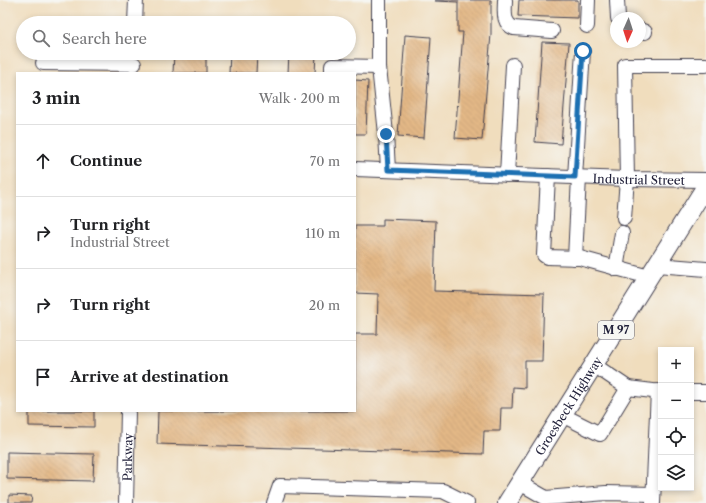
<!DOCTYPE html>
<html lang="en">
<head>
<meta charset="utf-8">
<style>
  :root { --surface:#fff; --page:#f6f6f6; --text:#202124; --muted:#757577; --line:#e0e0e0 }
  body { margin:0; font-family:"Libre Caslon Text",serif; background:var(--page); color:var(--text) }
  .controls { position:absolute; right:12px; bottom:12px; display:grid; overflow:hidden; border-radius:0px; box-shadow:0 2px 6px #0003 }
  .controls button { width:36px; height:36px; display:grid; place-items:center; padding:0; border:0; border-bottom:1px solid var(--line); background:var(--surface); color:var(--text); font:20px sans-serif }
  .compass { position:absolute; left:610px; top:12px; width:36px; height:36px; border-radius:50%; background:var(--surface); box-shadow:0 2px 6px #0003; rotate:183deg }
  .stop { position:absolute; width:12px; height:12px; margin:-9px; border:3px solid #1f6fb2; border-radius:50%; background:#fff }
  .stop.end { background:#1f6fb2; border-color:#fff; box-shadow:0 1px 4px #0008 }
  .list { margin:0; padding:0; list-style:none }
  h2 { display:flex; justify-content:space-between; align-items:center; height:52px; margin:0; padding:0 16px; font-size:17px }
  h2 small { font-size:13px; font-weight:400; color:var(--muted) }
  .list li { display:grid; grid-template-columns:26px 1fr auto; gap:12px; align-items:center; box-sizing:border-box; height:72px; padding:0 16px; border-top:1px solid var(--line) }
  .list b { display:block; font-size:15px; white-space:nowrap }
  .list p { margin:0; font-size:13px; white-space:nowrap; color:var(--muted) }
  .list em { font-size:13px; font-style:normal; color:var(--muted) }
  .icon { flex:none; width:22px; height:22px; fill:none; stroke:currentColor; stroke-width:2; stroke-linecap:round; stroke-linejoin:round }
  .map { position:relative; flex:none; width:706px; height:503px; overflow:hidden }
  .search { position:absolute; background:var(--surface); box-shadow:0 2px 6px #0003; left:16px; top:16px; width:340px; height:44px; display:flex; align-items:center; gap:10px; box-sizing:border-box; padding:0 14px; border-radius:22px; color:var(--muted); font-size:15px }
  .panel { position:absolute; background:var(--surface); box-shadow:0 2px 6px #0003; left:16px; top:72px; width:340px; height:340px; border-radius:0px }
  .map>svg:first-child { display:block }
  .building { fill:url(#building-back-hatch) }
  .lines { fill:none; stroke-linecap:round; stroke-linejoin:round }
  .minor-casing { stroke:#413e4e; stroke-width:16 }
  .major-casing { stroke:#413e4e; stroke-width:20 }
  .minor { stroke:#fff; stroke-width:14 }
  .major { stroke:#fff; stroke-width:18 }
  .route { stroke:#1f6fb2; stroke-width:5 }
  .labels { text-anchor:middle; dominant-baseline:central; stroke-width:3; stroke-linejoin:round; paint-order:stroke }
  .shield { fill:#f6f6f2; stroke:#626272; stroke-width:1 }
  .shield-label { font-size:11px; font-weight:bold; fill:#22223b }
  .street-label { font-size:12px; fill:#22223b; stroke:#f6f6f2 }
</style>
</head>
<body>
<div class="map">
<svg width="706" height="503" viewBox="0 0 706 503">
  <defs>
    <pattern id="building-back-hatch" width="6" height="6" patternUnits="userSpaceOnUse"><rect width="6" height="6" fill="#e3b886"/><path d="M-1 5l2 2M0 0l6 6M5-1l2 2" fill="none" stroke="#c29e75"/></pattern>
  </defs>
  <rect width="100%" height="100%" fill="#f6f6f2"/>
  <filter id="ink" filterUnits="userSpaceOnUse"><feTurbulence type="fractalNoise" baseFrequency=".025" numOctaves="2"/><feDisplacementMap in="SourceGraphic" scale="8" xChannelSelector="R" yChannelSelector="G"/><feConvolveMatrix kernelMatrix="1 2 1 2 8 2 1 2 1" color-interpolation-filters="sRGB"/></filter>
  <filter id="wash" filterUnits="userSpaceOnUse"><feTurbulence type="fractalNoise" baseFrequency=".012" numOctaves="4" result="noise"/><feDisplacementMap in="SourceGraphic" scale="16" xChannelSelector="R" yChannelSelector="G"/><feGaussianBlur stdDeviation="0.9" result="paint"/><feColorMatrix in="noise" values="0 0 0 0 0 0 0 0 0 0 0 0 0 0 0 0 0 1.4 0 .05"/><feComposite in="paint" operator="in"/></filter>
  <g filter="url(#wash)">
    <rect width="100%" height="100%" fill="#f0ddbd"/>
    <g id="blocks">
      <!-- building -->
      <g class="building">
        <path d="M435 0H491V34L482 140 455 138 463 32H458V2L435 1Z"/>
        <path d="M519 0H578V18L518 16Z"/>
        <path d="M405 35 431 37 424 138 398 136Z"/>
        <path d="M542 42 569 43 561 144 535 142Z"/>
        <path d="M174 53H206V73H173Z"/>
        <path d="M230 53H257L256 73H229Z"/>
        <path d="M289 53H316L315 73H288Z"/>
        <path d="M355 80 368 81 366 134H355Z"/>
        <path d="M383 219 436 221 434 291 544 294 542 361H525V388L513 387 512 408H501L500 431H484L483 454 157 444 158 411H355V334H377L378 294 355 293V226H383Z"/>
        <path d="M29 411H94V427L29 426Z"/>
        <path d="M7 452 94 454 93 481 7 479Z"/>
        <path d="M9 495 32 496 31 503H9Z"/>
      </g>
    </g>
  </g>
  <g filter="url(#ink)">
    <use href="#blocks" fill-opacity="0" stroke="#413e4e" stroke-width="1"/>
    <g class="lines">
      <defs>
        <g id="minor">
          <path d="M379 0V67L386 134 388 170"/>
          <path d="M505 0C505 11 502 23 514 28L552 31"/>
          <path d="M617 0 618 18"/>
          <path d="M135 23 136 0"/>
          <path d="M587 26 588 0"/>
          <path d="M640 30 645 32"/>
          <path d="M43 63 134 64"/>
          <path d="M332 73V66L379 67"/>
          <path id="s1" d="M355 169 627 179 706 180"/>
          <path d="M507 175 513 65"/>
          <path d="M548 176 544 255 547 257 580 258 649 277"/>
          <path d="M575 177 583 51"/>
          <path d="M624 218 627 179 625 65H706"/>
          <path d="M575 258 579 177"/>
          <path d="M657 265 706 269"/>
          <path d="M616 269 622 233"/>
          <path d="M594 365 628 388 661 392"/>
          <path d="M691 392H706"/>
          <path d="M562 415 600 434 628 388"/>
          <path d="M520 483 546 498 606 493 653 494"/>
          <path id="s2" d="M126 503 128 411"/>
          <path d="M274 503 280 486 443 491 467 503"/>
          <path d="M653 503 658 391"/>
        </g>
        <g id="major">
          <path id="s3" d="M507 503 706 186"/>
        </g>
      </defs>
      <!-- minor casing -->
      <use href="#minor" class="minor-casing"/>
      <!-- major casing -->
      <use href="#major" class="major-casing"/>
      <!-- minor -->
      <use href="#minor" class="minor"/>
      <!-- major -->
      <use href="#major" class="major"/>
    </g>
  </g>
  <g class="lines" filter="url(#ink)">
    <!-- route -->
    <path class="route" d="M386 134 388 170 575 177 583 51"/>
  </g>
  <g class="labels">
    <!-- shield labels -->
    <rect class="shield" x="598" y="321" width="36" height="18" rx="3"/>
    <g class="shield-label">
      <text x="616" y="330">M 97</text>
    </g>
    <!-- street labels -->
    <g class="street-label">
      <text stroke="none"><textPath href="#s1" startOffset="284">Industrial Street</textPath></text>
      <text stroke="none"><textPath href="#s3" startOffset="115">Groesbeck Highway</textPath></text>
      <text stroke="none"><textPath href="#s2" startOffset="46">Parkway</textPath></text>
    </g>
  </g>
</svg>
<div class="controls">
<button>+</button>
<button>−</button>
<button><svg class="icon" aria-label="locate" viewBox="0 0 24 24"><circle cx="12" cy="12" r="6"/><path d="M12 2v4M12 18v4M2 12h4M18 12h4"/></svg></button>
<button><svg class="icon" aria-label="layers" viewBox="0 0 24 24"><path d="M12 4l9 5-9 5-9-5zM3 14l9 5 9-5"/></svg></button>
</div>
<svg class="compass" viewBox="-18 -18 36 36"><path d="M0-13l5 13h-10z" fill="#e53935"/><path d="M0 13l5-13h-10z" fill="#757577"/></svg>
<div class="stop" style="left:583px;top:51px"></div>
<div class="stop end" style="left:386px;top:134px"></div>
<div class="search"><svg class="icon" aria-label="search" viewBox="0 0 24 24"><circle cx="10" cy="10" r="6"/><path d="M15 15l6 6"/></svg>Search here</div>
<section class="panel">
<h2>3 min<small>Walk · 200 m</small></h2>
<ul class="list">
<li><svg class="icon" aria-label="ahead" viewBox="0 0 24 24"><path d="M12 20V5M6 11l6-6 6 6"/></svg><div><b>Continue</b></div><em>70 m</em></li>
<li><svg class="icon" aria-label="right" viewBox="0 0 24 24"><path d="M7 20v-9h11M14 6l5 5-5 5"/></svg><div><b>Turn right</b><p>Industrial Street</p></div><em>110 m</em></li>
<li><svg class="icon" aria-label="right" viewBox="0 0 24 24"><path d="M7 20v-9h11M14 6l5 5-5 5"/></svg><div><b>Turn right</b></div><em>20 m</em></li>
<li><svg class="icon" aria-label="arrive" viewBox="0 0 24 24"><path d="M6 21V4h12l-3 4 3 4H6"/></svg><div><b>Arrive at destination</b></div></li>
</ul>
</section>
</div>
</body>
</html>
